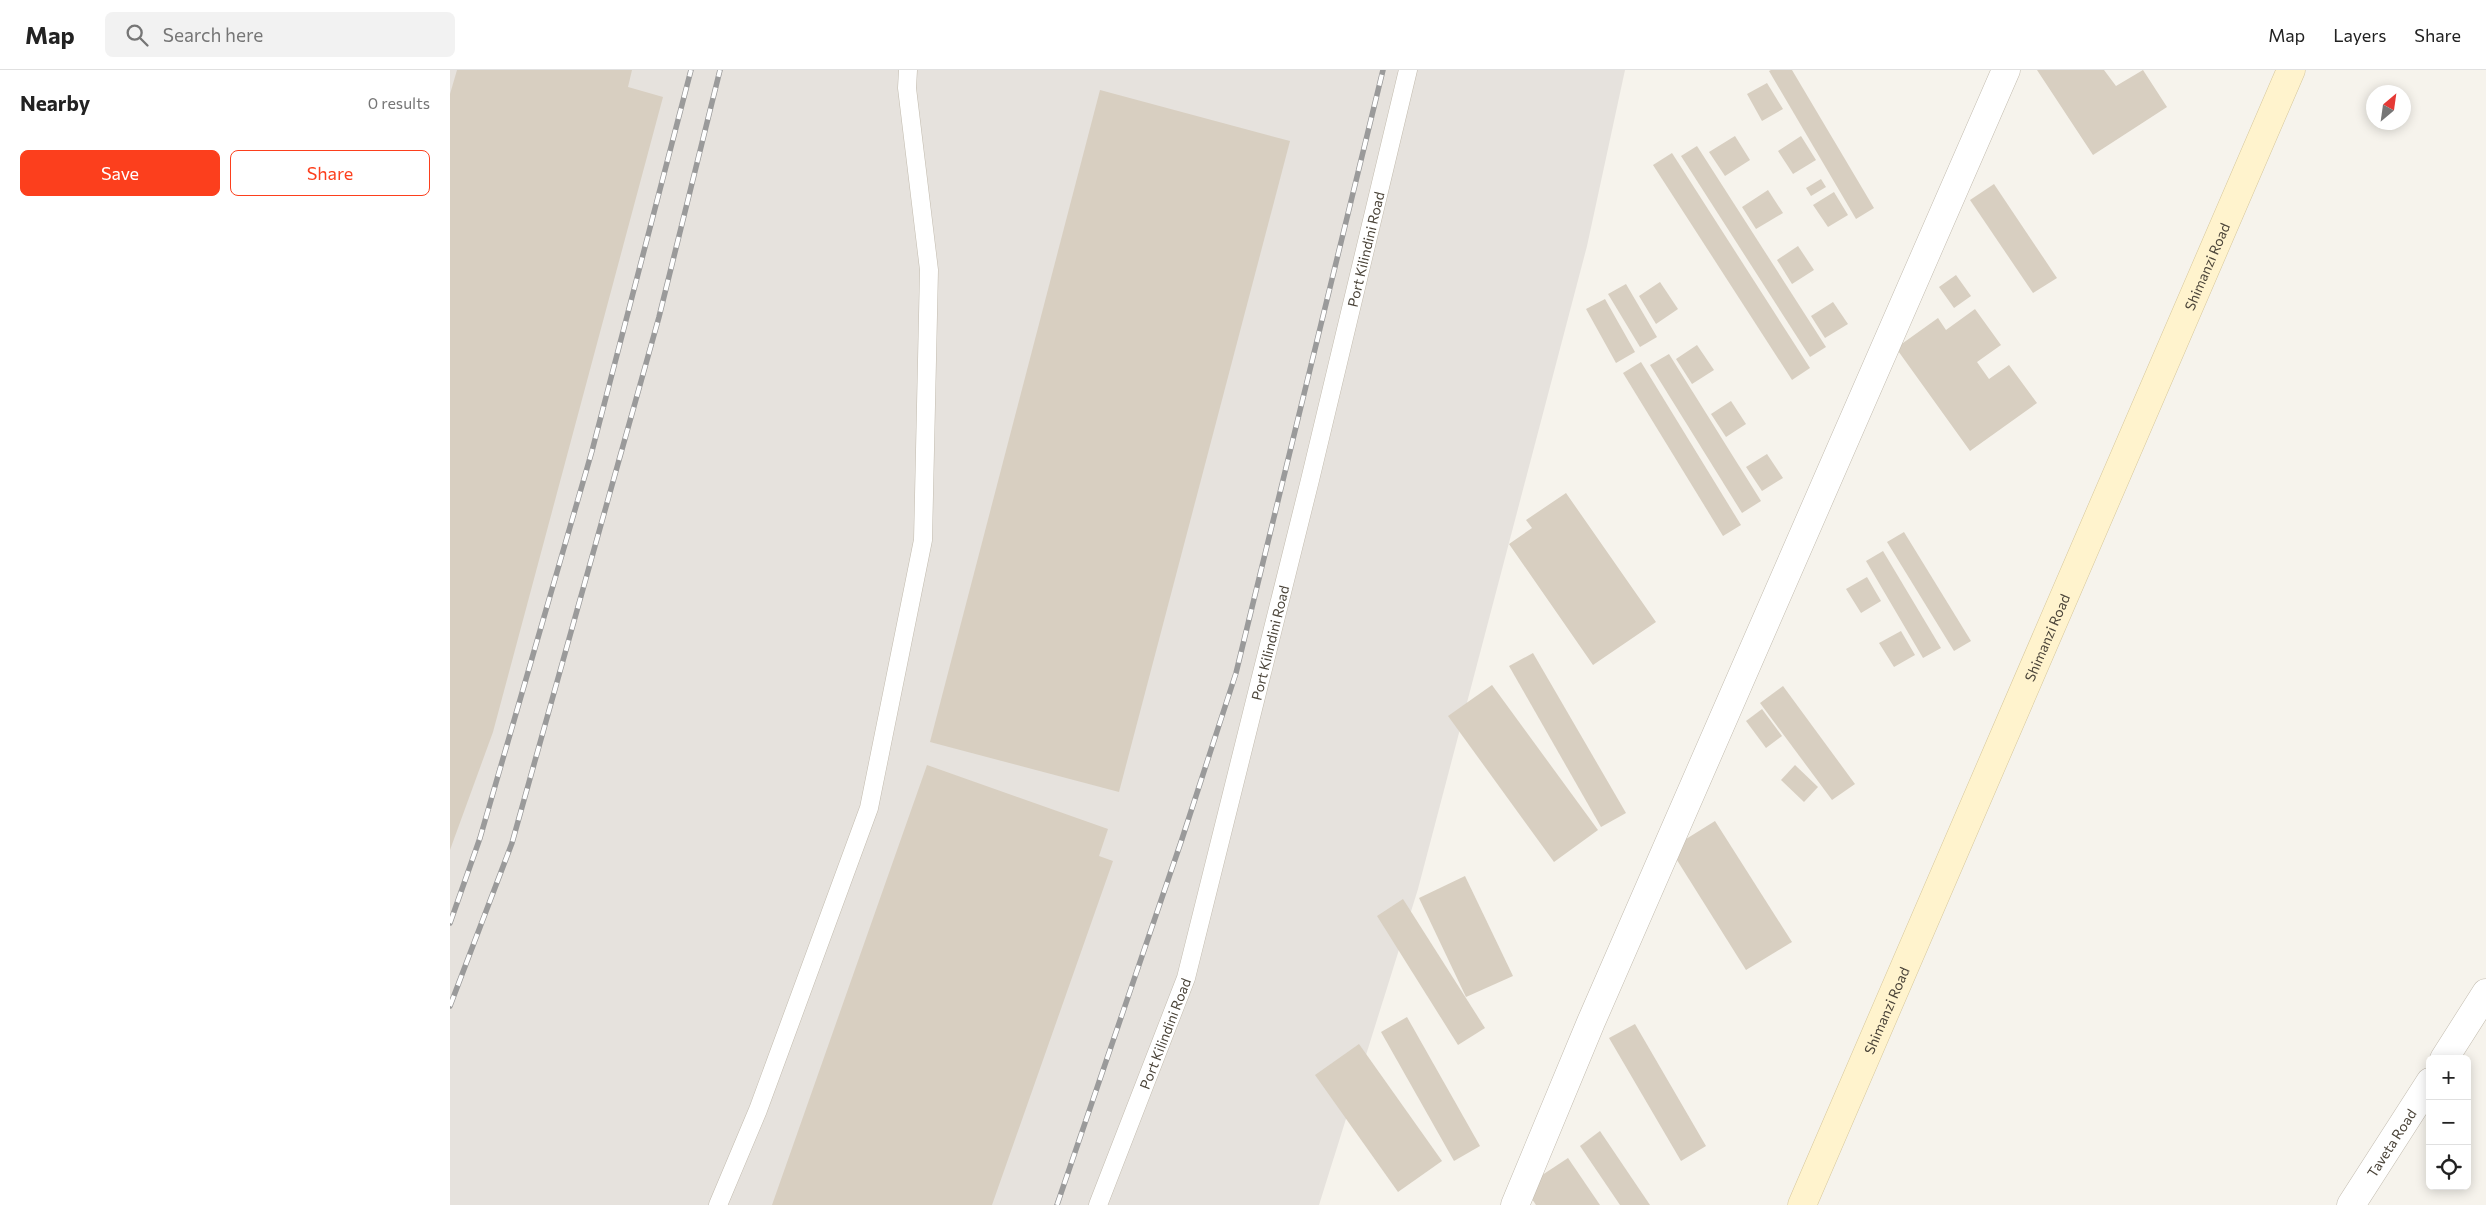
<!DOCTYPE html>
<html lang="en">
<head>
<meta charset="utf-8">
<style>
  :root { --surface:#fff; --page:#f2f2f2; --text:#222; --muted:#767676; --line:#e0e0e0; --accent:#fc3f1d }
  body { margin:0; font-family:Commissioner,sans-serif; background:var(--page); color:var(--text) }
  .controls { position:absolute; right:15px; bottom:15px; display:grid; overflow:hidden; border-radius:8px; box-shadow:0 2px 12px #0003 }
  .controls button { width:45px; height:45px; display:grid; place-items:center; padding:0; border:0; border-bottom:1px solid var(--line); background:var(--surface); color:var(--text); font:25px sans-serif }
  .compass { position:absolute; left:1916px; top:15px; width:45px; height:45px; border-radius:50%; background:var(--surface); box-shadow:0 2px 12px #0003; rotate:29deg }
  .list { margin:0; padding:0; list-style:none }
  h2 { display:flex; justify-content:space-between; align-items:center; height:65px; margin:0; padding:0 20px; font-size:21px }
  h2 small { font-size:16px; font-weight:400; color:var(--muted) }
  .actions { display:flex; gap:10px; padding:15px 20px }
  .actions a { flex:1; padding:11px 0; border:1px solid var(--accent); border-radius:8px; text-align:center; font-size:18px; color:var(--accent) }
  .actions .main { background:var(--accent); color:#fff }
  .icon { flex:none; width:28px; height:28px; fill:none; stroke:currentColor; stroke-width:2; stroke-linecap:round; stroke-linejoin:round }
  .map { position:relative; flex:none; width:2036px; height:1135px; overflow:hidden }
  header { display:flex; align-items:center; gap:30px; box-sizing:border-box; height:70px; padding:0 25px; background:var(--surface); border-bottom:1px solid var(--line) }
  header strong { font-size:24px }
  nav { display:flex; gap:28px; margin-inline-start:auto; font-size:18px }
  .search { width:350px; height:45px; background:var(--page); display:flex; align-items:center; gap:12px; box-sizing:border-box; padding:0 18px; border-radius:8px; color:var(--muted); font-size:19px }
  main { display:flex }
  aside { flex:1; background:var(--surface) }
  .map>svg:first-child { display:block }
  .industrial { fill:#e6e2dd }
  .building { fill:#d8cfc1 }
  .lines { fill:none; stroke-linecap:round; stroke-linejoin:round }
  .service-casing { stroke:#c2bbae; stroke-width:19 }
  .minor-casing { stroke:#c2bbae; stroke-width:29 }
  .secondary-casing { stroke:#d6c79b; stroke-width:29 }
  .service { stroke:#fff; stroke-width:18 }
  .minor { stroke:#fff; stroke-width:28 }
  .secondary { stroke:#fff3cd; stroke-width:28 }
  .rail-casing { stroke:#9a9a9a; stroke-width:5.5 }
  .rail { stroke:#fff; stroke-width:4; stroke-dasharray:11; stroke-linecap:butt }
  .labels { text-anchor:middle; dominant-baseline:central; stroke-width:5; stroke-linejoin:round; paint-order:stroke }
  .street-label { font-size:14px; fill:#4b4439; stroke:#fff }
</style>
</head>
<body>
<header>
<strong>Map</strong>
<div class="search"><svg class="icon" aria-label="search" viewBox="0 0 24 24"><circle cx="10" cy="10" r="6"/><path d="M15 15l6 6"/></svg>Search here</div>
<nav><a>Map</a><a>Layers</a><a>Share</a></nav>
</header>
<main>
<aside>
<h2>Nearby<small>0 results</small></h2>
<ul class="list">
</ul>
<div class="actions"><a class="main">Save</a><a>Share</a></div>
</aside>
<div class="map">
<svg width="2036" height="1135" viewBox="0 0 2036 1135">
  <rect width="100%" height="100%" fill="#f6f3ec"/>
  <!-- industrial -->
  <path class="industrial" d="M0 0H1175L1137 176 968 819 869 1135H0Z"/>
  <!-- building -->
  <g class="building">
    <path d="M7 0H182L178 17 213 27 43 662 0 780V24Z"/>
    <path d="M1321 0H1342L1424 138 1406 149 1319 1Z"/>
    <path d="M1587 0H1654L1666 16 1693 0 1717 37 1643 85Z"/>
    <path d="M1317 13 1333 39 1312 51 1297 24Z"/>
    <path d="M650 20 840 71 669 722 480 672Z"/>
    <path d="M1285 66 1300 90 1275 106 1259 82Z"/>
    <path d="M1351 66 1366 90 1343 104 1328 81Z"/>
    <path d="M1247 76 1376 277 1360 287 1231 86Z"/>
    <path d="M1222 83 1360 298 1342 310 1203 95Z"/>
    <path d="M1371 109 1376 117 1361 126 1356 118Z"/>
    <path d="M1544 114 1607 208 1583 223 1520 130Z"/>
    <path d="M1318 120 1333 143 1306 159 1292 137Z"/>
    <path d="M1384 122 1398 145 1378 157 1363 135Z"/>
    <path d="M1348 176 1364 200 1342 214 1327 190Z"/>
    <path d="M1506 205 1521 226 1504 238 1489 217Z"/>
    <path d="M1210 212 1228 239 1206 254 1189 226Z"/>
    <path d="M1176 214 1207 267 1190 277 1158 224Z"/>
    <path d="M1155 229 1185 282 1166 293 1136 239Z"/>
    <path d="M1383 232 1398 254 1375 268 1361 246Z"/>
    <path d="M1525 239 1551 275 1527 292 1539 309 1559 295 1587 333 1520 381 1446 278 1488 248 1496 260Z"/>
    <path d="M1247 275 1264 300 1242 314 1226 289Z"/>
    <path d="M1219 284 1311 431 1292 443 1200 295Z"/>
    <path d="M1191 292 1291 455 1273 466 1173 303Z"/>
    <path d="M1281 331 1296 354 1276 367 1261 344Z"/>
    <path d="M1317 384 1333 408 1312 421 1296 397Z"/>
    <path d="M1116 423 1206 552 1143 595 1059 474 1082 458 1076 450Z"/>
    <path d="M1454 462 1521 571 1504 581 1437 472Z"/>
    <path d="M1433 481 1491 578 1473 588 1416 491Z"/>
    <path d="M1417 507 1431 531 1411 543 1396 519Z"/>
    <path d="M1451 561 1465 585 1444 597 1429 573Z"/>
    <path d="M1083 583 1176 743 1151 757 1059 596Z"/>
    <path d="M1042 615 1148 760 1104 792 998 646Z"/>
    <path d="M1333 616 1405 714 1382 730 1310 633Z"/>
    <path d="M1312 639 1332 666 1316 678 1296 651Z"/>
    <path d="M477 695 658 759 649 786 663 791 542 1135H322Z"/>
    <path d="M1345 695 1368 717 1354 732 1331 710Z"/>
    <path d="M1265 751 1342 872 1296 900 1220 779Z"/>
    <path d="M1015 806 1063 906 1016 927 969 828Z"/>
    <path d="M953 829 1035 958 1008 975 927 846Z"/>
    <path d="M957 947 1030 1076 1004 1091 931 962Z"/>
    <path d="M1185 954 1256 1076 1231 1091 1159 968Z"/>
    <path d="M909 974 992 1091 948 1122 865 1005Z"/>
    <path d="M1150 1061 1200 1135H1170L1130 1076Z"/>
    <path d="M1118 1088 1150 1135H1086L1074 1117Z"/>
  </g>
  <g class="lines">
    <defs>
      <g id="service">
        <path d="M268 1135 308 1040 419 738 473 470 479 200 457 18 458 0"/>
        <path id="s1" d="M648 1135 736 908 860 410 958 0"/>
      </g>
      <g id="minor">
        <path d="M1994 989 2036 923"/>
        <path d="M1065 1135 1141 952 1556 0"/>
        <path id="s2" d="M1901 1135 1980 1012"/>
      </g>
      <g id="secondary">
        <path id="s3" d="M1352 1135 1841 0"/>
      </g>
    </defs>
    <!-- service casing -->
    <use href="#service" class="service-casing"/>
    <!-- minor casing -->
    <use href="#minor" class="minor-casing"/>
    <!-- secondary casing -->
    <use href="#secondary" class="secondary-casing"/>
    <!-- service -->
    <use href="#service" class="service"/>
    <!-- minor -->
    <use href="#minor" class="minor"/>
    <!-- secondary -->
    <use href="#secondary" class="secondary"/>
    <defs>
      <g id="rail">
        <path d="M0 853 30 768 142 381 241 0"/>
        <path d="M0 936 62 773 209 247 270 0"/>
        <path d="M607 1135 732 769 786 603 933 0"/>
      </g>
    </defs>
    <!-- rail casing -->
    <use href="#rail" class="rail-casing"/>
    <!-- rail -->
    <use href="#rail" class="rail"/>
  </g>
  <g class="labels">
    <!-- street labels -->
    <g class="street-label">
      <text stroke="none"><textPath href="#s1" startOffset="994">Port Kilindini Road</textPath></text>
      <text stroke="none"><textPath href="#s3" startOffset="1022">Shimanzi Road</textPath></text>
      <text stroke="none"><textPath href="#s3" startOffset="618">Shimanzi Road</textPath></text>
      <text stroke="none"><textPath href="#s1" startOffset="589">Port Kilindini Road</textPath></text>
      <text stroke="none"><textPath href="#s3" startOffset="212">Shimanzi Road</textPath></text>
      <text stroke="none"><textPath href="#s1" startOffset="184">Port Kilindini Road</textPath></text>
      <text stroke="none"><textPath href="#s2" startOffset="74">Taveta Road</textPath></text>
    </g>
  </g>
</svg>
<div class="controls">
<button>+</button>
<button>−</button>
<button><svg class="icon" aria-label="locate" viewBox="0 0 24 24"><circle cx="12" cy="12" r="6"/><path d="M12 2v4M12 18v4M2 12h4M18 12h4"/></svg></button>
</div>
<svg class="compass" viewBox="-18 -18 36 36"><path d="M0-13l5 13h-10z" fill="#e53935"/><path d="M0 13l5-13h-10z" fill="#767676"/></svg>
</div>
</main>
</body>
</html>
